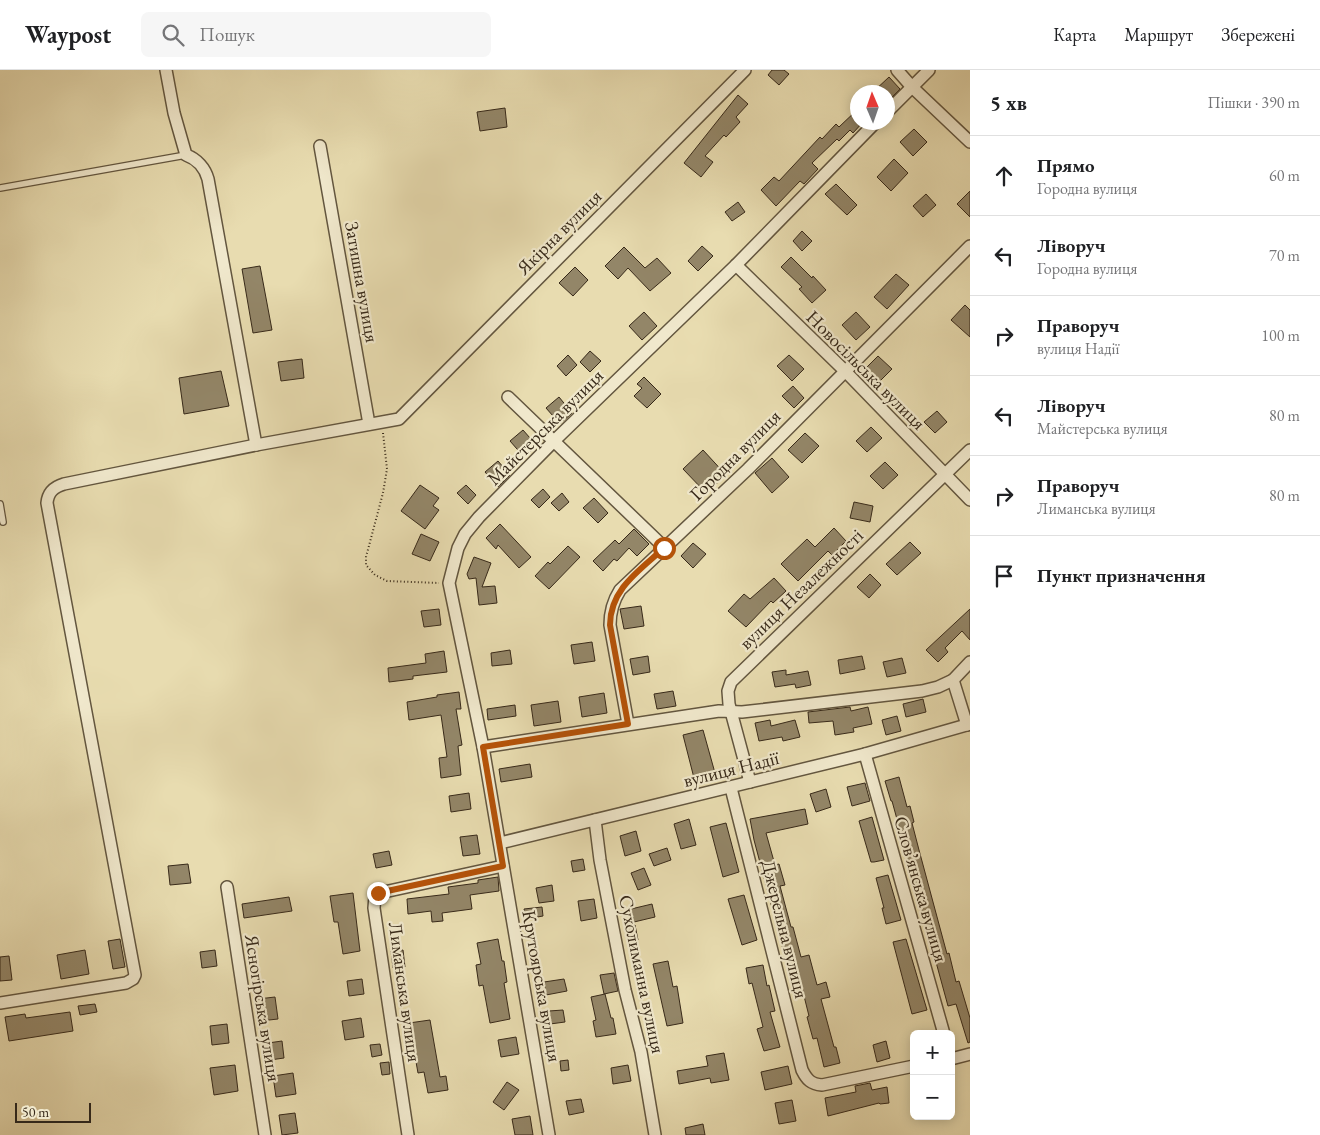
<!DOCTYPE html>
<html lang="uk">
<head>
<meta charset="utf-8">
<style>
  :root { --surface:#fff; --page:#f6f6f6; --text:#202124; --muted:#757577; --line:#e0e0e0 }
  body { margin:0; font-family:"EB Garamond",serif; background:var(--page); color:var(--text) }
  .controls { position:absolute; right:15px; bottom:15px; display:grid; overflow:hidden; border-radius:8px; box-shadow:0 2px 12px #0003 }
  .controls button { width:45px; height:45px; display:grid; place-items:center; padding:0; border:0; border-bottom:1px solid var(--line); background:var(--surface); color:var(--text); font:25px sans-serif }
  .compass { position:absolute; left:850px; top:15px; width:45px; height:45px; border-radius:50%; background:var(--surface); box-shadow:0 2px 12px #0003; rotate:358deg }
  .scale { position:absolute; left:15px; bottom:12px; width:76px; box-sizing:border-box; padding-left:5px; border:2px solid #372919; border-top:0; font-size:14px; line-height:18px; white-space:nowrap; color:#372919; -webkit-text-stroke:4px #f0e8cc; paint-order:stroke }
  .stop { position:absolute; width:15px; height:15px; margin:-11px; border:4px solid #b45309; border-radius:50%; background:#fff }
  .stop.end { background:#b45309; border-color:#fff; box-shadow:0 1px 5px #0008 }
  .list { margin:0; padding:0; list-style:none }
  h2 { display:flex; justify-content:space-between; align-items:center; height:65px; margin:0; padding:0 20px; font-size:21px }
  h2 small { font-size:16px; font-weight:400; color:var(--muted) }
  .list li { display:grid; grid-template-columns:32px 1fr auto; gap:15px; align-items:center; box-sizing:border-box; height:80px; padding:0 20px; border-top:1px solid var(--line) }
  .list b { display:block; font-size:19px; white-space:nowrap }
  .list p { margin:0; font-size:16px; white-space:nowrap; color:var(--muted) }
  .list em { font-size:16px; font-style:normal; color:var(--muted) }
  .icon { flex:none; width:28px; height:28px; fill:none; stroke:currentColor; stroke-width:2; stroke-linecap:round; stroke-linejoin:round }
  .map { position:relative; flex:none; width:970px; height:1065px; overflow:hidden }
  header { display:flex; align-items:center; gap:30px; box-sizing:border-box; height:70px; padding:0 25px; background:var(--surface); border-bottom:1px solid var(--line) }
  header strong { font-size:24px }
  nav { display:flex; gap:28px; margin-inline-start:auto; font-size:18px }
  .search { width:350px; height:45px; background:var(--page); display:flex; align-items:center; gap:12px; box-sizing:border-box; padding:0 18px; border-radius:8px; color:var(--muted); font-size:19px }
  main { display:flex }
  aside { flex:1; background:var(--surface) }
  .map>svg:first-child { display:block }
  .building { fill:#938668; stroke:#372919 }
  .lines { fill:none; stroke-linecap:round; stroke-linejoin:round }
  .service-casing { stroke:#63563f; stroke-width:8 }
  .minor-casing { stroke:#63563f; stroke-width:14 }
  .path { stroke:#372919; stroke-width:2; stroke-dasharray:1 2.5; stroke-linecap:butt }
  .service { stroke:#f0e8cc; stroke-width:5.5 }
  .minor { stroke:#f0e8cc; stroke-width:11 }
  .route { stroke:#b45309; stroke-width:6 }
  .labels { text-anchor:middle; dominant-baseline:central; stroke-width:4.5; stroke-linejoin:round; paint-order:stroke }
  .street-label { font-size:19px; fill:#372919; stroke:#f0e8cc }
</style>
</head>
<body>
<header>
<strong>Waypost</strong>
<div class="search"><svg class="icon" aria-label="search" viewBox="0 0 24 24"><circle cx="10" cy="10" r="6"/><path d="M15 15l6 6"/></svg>Пошук</div>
<nav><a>Карта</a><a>Маршрут</a><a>Збережені</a></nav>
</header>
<main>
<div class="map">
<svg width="970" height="1065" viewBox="0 0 970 1065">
  <rect width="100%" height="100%" fill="#e8dcb0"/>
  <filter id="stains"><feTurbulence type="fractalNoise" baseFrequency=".004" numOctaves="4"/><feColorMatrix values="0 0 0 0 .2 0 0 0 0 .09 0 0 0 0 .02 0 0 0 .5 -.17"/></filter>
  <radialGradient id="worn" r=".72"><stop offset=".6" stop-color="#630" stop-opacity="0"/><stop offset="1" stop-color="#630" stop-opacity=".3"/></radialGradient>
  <!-- building -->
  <g class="building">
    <path d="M772 0H784L789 4 779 15 768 5Z"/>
    <path d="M889 7 900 19 888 31V22H873Z"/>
    <path d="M738 25 748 34 736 47 740 52 726 67 724 65 705 86 713 92 701 107 684 93Z"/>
    <path d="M505 38 507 57 480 61 477 42Z"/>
    <path d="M858 39V52H863L853 63 850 60 839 71 837 69 812 93 818 99 804 114 800 111 776 136 761 120 774 107 779 111 820 67 822 69 836 54 839 57Z"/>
    <path d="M914 59 927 72 913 86 900 72Z"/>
    <path d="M894 89 908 103 891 121 877 107Z"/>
    <path d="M836 114 857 135 847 145 825 124Z"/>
    <path d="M970 121V147L957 134Z"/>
    <path d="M926 124 936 135 923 147 913 136Z"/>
    <path d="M738 132 745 142 732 151 725 142Z"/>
    <path d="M802 161 812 171 802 181 793 171Z"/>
    <path d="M702 176 713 186 698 201 688 191Z"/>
    <path d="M624 177 645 198 657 188 671 203 650 221 628 198 618 209 605 196Z"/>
    <path d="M791 187 812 208 813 206 826 220 812 233 799 219 802 217 781 197Z"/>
    <path d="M260 196 272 260 253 263 242 199Z"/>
    <path d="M575 197 588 210 573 226 559 213Z"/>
    <path d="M896 204 909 215 887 239 874 227Z"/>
    <path d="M965 235 970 240V267L951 250Z"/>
    <path d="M644 242 657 256 642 270 629 256Z"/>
    <path d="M856 242 870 257 856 270 842 255Z"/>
    <path d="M590 281 601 291 590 302 580 292Z"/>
    <path d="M568 285 577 295 566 306 557 296Z"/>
    <path d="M789 285 804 299 792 311 777 296Z"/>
    <path d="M878 286 892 299 879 312 865 299Z"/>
    <path d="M302 289 304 308 281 311 278 292Z"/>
    <path d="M221 301 229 336 184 344 179 308Z"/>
    <path d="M644 307 661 324 647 338 634 326 642 318 637 314Z"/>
    <path d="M793 316 804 328 794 338 782 326Z"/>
    <path d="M559 327 572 343 560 354 546 338Z"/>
    <path d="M937 341 947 352 935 363 924 352Z"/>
    <path d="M871 357 882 368 867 382 856 371Z"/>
    <path d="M523 360 537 376 524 387 510 371Z"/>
    <path d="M805 363 819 376 802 393 788 380Z"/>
    <path d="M703 380 726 405 706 423 683 399Z"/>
    <path d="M772 388 789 407 772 423 755 403Z"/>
    <path d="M498 391 510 405 498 417 485 402Z"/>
    <path d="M885 392 898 405 883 419 870 406Z"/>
    <path d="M420 415 439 428 433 436 439 440 425 459 401 441Z"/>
    <path d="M466 415 476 425 468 434 457 423Z"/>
    <path d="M543 419 550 427 539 438 531 430Z"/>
    <path d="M562 423 569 432 559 441 551 433Z"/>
    <path d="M594 428 608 443 598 453 583 438Z"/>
    <path d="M854 432 873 436 870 452 850 448Z"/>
    <path d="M500 454 531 487 519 498 498 475 496 479 486 468Z"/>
    <path d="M834 458 846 471 832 485 828 481 798 511 781 494 807 469 815 477Z"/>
    <path d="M634 459 649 474 637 486 629 478 617 491 614 489 603 501 593 491 615 470 619 474Z"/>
    <path d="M421 464 439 472 430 491 412 484Z"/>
    <path d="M910 472 921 483 897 505 886 494Z"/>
    <path d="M693 473 706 484 693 498 681 486Z"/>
    <path d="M568 476 580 487 549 519 535 506 548 492 550 494Z"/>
    <path d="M474 487 491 493 482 517 495 516 497 533 479 535 476 508 469 509 467 504Z"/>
    <path d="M870 504 881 515 869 528 857 517Z"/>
    <path d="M774 508 786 521 773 533 771 531 746 557 728 541 744 524 750 529Z"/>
    <path d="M641 536 644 556 624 559 620 539Z"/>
    <path d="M439 539 441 555 424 557 421 541Z"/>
    <path d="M970 539V570L962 561 945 578 948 582 938 592 926 580Z"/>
    <path d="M592 572 595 591 574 594 571 575Z"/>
    <path d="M510 580 512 594 492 596 491 583Z"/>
    <path d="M444 581 447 602 413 606V609L389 612 388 598 426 593 425 584Z"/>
    <path d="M648 586 650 602 633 605 630 589Z"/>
    <path d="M862 586 865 599 840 604 838 590Z"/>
    <path d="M902 588 906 603 887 607 883 592Z"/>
    <path d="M786 600V605L808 601 811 615 796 618 795 614 775 617 772 602Z"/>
    <path d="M673 621 676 636 657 639 654 624Z"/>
    <path d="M459 622 461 639H456L462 675 458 676 461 705 441 708 439 688 447 687 441 645 409 650 407 632 437 627V625Z"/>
    <path d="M604 623 607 643 582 647 579 627Z"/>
    <path d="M923 629 926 642 906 647 903 634Z"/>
    <path d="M558 631 561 652 534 656 531 635Z"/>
    <path d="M515 635 516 646 488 650 487 639Z"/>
    <path d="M850 637 851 641 868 637 872 654 853 658 854 662 835 665 833 651 809 653 808 642Z"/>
    <path d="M897 646 901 661 886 665 882 650Z"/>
    <path d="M770 650 771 656 795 650 800 667 783 671 782 667 759 671 755 653Z"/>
    <path d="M703 660 715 703 694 708 683 665Z"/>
    <path d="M530 694 532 707 501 712 499 699Z"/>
    <path d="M899 707 907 737 910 736 914 752 912 753 919 780 947 884 949 883 956 912 959 911 970 948V972L968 973 956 934 948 936 892 731H891L885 711Z"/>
    <path d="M865 713 870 731 852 736 847 717Z"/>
    <path d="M826 719 831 737 816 742 810 724Z"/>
    <path d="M469 723 471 739 451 742 449 726Z"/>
    <path d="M805 739 808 754 766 763 775 795 779 794 785 815 780 816 791 857H793L801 887 809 885 817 915 826 912 830 927 821 929 834 977H836L840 993 824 997 817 968 813 969 807 947 809 946 800 910 797 911 789 882 784 883 754 770 750 749Z"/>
    <path d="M872 747 884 790 874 792H871L859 751Z"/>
    <path d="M689 749 696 775 681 779 674 754Z"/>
    <path d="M726 753 739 802 723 807 710 757Z"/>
    <path d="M636 761 641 781 625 786 620 766Z"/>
    <path d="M477 765 480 784 463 786 460 767Z"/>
    <path d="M667 778 671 790 654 796 649 784Z"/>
    <path d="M389 781 392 795 376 798 373 784Z"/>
    <path d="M583 789 585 800 573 802 571 791Z"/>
    <path d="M188 794 191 813 170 815 168 796Z"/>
    <path d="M644 798 651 815 638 820 631 803Z"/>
    <path d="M888 805 901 850 886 854 882 838H884L876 808Z"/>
    <path d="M498 807 499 821 470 825 472 839 442 843 443 851 432 852 431 841 408 844 407 829 449 824 448 817 478 813V810Z"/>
    <path d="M552 815 554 831 539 833 536 818Z"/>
    <path d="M353 823 360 881 343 884 338 852H334L330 826Z"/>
    <path d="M744 825 757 870 742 875 728 829Z"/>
    <path d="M289 827 292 841 244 848 242 834Z"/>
    <path d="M594 829 597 848 581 851 578 831Z"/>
    <path d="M652 834 655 847 634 852 631 839Z"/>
    <path d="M542 837 543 846 526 849 524 839Z"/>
    <path d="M635 855 638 870 628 872 625 857Z"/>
    <path d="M120 869 125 897 113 899 108 871Z"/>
    <path d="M498 869 502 891H504L507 912 504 913 510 949 490 953 483 915 479 916 476 895 481 894 477 873Z"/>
    <path d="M906 869 927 940 912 944 893 872Z"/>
    <path d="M85 880 89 904 61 909 57 885Z"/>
    <path d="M215 880 217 896 202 898 200 882Z"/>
    <path d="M403 880 405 897 393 898 391 881Z"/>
    <path d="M9 886 12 910 0 911V887Z"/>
    <path d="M668 891 673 917 677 916 683 953 667 956 653 894Z"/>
    <path d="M763 895 767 916 769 915 775 941 770 942 780 977 764 981 757 959 763 957 752 913 749 914 746 898Z"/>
    <path d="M614 903 618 921 604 924 600 905Z"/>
    <path d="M362 909 364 924 349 926 347 911Z"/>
    <path d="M564 909 567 921 546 925 544 912Z"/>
    <path d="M605 924 611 948H613L616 964 596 967 593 951 596 950 591 927Z"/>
    <path d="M275 927 278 949 260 951 258 929Z"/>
    <path d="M95 934 97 942 80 945 78 936Z"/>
    <path d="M563 940 565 952 550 954 549 941Z"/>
    <path d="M70 942 73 961 9 971 5 947 25 944 26 948Z"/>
    <path d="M361 948 364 967 345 970 342 951Z"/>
    <path d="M430 950 440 1007 446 1006 448 1020 428 1023 424 1002 418 1003 409 953Z"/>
    <path d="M227 954 229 973 212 975 210 956Z"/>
    <path d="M516 967 519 984 501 987 498 970Z"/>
    <path d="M282 971 284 988 270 990 268 973Z"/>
    <path d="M886 971 890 988 877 992 873 975Z"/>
    <path d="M380 974 382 985 372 987 370 975Z"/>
    <path d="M724 983 729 1010 711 1013 710 1008 679 1014 677 1001 708 996 706 986Z"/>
    <path d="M568 990 569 1000 561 1001 560 991Z"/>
    <path d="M389 992 390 1004 382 1005 380 993Z"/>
    <path d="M235 995 238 1021 214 1025 210 998Z"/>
    <path d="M628 995 631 1011 613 1014 611 998Z"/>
    <path d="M788 996 792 1014 765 1020 761 1002Z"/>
    <path d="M293 1003 296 1024 276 1027 273 1006Z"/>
    <path d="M507 1012 519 1020 504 1040 493 1032Z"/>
    <path d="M870 1013 872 1020 887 1017 889 1033 880 1034 879 1033 828 1046 825 1028 856 1022 855 1016Z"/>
    <path d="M581 1029 584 1042 569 1045 566 1031Z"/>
    <path d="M792 1030 796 1051 779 1054 775 1033Z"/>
    <path d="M295 1043 298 1063 282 1065 279 1045Z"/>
    <path d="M530 1046 533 1065H515L512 1049Z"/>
    <path d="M703 1054 705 1065H686L685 1058Z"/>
  </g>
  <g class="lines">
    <defs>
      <g id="service">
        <path d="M0 118 186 85"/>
        <path d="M0 434 3 452"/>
      </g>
      <g id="minor">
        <path d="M166 0 174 43 186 85C197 89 205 98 208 109L256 375"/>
        <path d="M897 0 912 17 970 72"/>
        <path d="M888 41 929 0"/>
        <path d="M320 76 369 354"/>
        <path d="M736 195 844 300 970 430"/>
        <path d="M508 327 665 478"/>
        <path d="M953 610 967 655"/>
        <path d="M628 654 610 555C610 541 613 531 620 520L748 399 970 176"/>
        <path d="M483 677 719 641 742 642 922 621 938 617 953 610 970 592"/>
        <path d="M865 684 944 964"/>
        <path d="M750 712 729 634 728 621 731 612 970 380"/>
        <path d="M731 718 802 1000C807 1010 811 1014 822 1015L914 996"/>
        <path d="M595 750 600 790 625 920 641 982 655 1065"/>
        <path d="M500 773 865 684 970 654"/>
        <path d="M227 817 265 1065"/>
        <path d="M0 933 126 913 133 909 135 905 47 433C48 422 54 417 64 414L256 375 399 349 745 0"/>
        <path d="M951 989 970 984"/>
        <path d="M408 1065 374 838 375 826 384 822 503 796"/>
        <path d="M549 1065 483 677 449 513 458 478 465 464 479 447 554 371 736 195 876 52"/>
      </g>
    </defs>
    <!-- service casing -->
    <use href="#service" class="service-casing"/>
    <!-- minor casing -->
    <use href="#minor" class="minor-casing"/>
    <!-- path -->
    <path class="path" d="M383 363 387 399 383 423 366 487V495L375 505 387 511 439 513"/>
    <!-- service -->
    <use href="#service" class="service"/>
    <!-- minor -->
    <use href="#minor" class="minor"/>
  </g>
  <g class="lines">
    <!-- route -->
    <path class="route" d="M378 823 503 796 483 677 628 654 610 555C610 519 640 500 664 478"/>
  </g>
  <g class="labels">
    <!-- street labels -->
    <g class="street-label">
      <text transform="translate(559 162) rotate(-45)">Якірна вулиця</text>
      <text transform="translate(362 212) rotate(80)">Затишна вулиця</text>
      <text transform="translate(866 300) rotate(45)">Новосільська вулиця</text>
      <text transform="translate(545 357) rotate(-45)">Майстерська вулиця</text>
      <text transform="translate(735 385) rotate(-45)">Городна вулиця</text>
      <text transform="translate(801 519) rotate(-44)">вулиця Незалежності</text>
      <text transform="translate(731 699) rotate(-14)">вулиця Надії</text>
      <text transform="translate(921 819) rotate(74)">Словʼянська вулиця</text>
      <text transform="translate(785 859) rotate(76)">Джерельна вулиця</text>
      <text transform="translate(642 904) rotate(78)">Сухолиманна вулиця</text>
      <text transform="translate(542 916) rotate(80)">Крутоярська вулиця</text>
      <text transform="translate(405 922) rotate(82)">Лиманська вулиця</text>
      <text transform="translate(263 938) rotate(81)">Ясногірська вулиця</text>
    </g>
  </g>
  <rect width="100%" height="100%" filter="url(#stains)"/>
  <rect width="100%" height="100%" fill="url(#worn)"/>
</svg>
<div class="controls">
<button>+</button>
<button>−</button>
</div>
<svg class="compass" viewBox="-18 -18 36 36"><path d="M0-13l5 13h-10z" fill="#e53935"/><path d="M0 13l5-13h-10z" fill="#757577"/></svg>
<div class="scale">50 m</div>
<div class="stop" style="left:664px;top:478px"></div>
<div class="stop end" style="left:378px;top:823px"></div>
</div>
<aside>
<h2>5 хв<small>Пішки · 390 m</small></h2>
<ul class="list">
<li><svg class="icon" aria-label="ahead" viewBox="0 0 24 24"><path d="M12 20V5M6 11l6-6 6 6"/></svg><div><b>Прямо</b><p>Городна вулиця</p></div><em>60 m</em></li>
<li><svg class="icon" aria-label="left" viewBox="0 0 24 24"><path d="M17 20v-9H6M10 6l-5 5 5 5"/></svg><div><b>Ліворуч</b><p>Городна вулиця</p></div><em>70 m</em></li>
<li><svg class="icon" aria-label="right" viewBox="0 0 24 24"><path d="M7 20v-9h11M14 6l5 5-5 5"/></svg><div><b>Праворуч</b><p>вулиця Надії</p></div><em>100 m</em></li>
<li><svg class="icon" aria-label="left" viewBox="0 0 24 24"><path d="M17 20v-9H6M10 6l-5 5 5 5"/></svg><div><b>Ліворуч</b><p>Майстерська вулиця</p></div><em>80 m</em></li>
<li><svg class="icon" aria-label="right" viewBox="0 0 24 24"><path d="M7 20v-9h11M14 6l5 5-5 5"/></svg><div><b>Праворуч</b><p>Лиманська вулиця</p></div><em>80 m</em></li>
<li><svg class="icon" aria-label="arrive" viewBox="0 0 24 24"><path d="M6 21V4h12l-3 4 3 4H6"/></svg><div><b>Пункт призначення</b></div></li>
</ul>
</aside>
</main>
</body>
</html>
